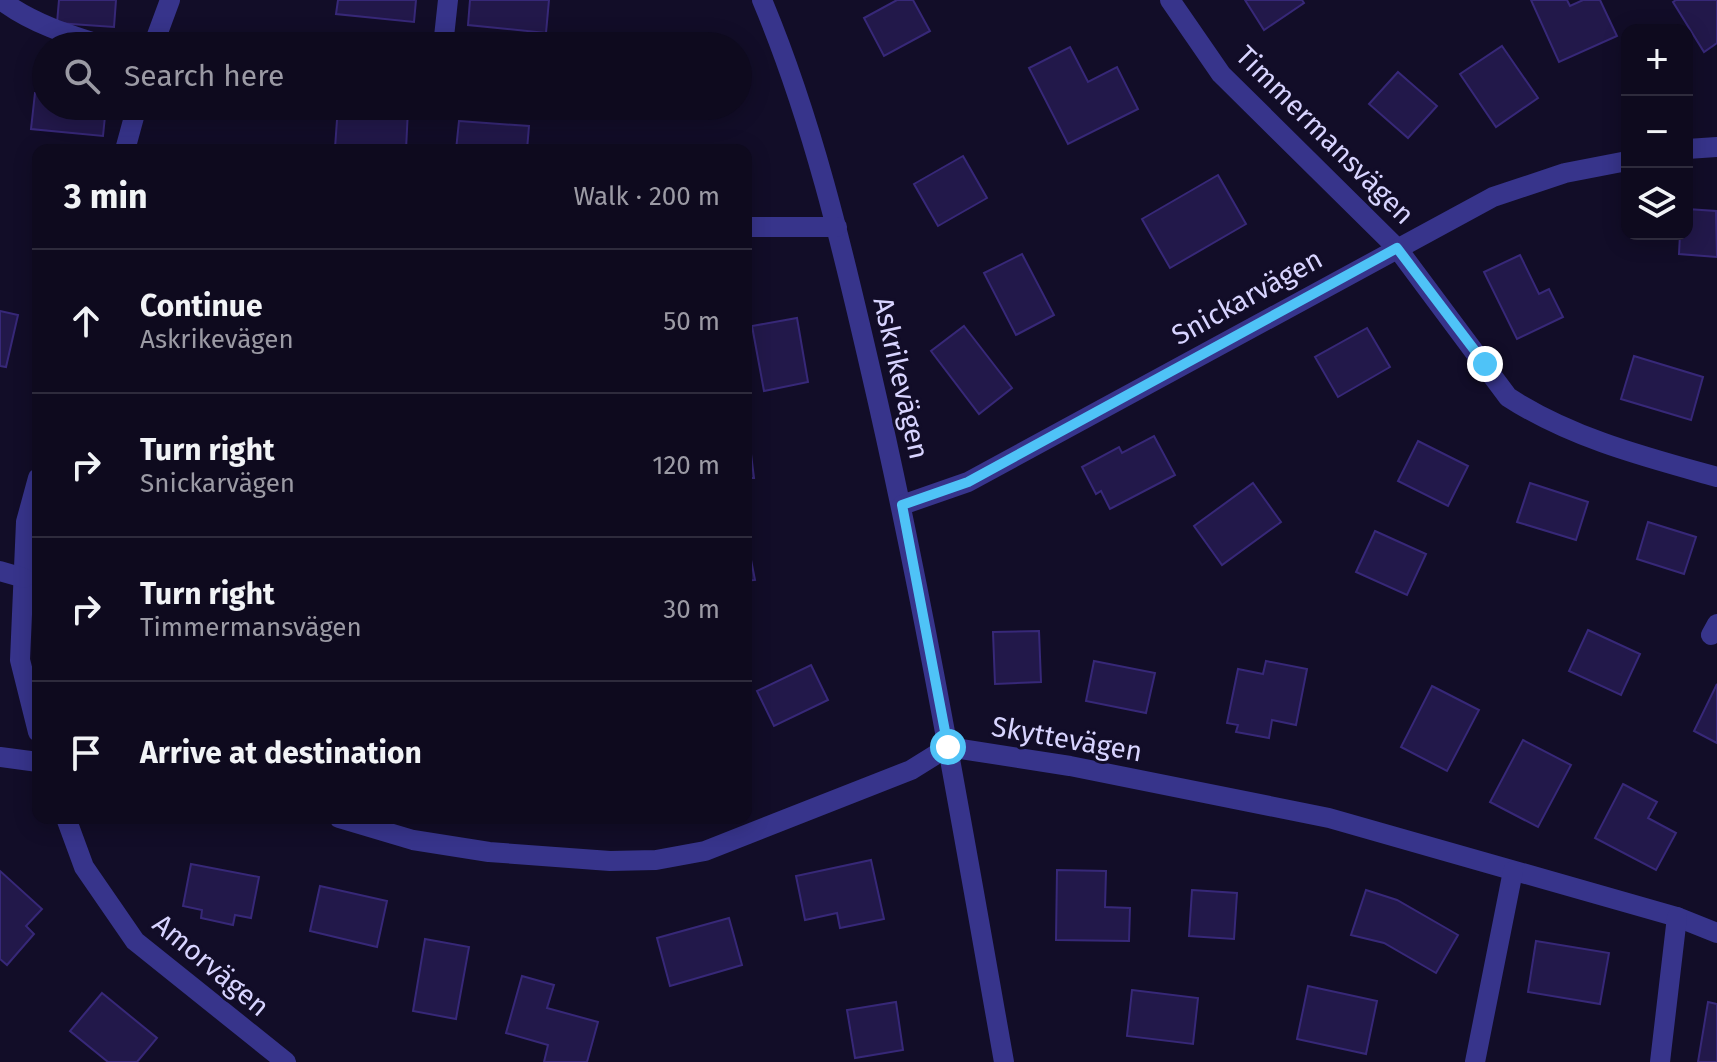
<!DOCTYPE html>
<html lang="en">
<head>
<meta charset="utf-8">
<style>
  :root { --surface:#0e0a1e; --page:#171327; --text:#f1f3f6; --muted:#9b9aa4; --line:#2e2b3c }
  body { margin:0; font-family:"Fira Sans",sans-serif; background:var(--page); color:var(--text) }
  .controls { position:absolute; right:24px; top:24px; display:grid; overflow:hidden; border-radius:16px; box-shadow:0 4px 20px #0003 }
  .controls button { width:72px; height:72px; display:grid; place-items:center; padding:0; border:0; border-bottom:2px solid var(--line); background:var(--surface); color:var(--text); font:40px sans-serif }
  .stop { position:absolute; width:24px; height:24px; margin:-18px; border:6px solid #4fc3f7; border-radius:50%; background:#fff }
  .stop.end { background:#4fc3f7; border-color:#fff; box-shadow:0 2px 8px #0008 }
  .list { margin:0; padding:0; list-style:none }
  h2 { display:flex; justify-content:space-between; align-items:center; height:104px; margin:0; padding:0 32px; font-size:34px }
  h2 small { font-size:26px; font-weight:400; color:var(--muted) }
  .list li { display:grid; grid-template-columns:52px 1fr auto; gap:24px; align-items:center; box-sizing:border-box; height:144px; padding:0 32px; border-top:2px solid var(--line) }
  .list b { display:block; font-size:30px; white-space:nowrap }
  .list p { margin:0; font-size:26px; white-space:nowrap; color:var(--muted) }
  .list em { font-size:26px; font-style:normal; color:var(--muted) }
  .icon { flex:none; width:44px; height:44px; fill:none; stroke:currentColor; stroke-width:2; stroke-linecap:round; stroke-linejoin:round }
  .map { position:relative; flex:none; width:1717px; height:1062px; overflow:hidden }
  .search { position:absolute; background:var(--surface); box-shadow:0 4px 20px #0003; left:32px; top:32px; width:720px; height:88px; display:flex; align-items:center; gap:20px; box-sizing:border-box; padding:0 28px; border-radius:44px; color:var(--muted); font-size:30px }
  .panel { position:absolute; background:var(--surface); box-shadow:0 4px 20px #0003; left:32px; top:144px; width:720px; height:680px; border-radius:16px }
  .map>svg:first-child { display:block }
  .building { fill:#22184a; stroke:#372878; stroke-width:2 }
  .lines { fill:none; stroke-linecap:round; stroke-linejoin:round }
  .street { stroke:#37348b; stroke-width:20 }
  .route { stroke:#4fc3f7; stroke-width:10 }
  .labels { text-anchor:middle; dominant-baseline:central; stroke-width:6; stroke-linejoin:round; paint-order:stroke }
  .street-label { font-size:28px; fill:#d8d4ff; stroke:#120d28 }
</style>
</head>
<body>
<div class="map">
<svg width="1717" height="1062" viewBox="0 0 1717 1062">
  <rect width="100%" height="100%" fill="#120d28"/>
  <!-- building -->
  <g class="building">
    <path d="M59 0H116L114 27 57 23Z"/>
    <path d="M338 0H416L414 22 336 14Z"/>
    <path d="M470 0H549L546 33 468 25Z"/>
    <path d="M897 0H913L930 31 884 56 864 18Z"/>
    <path d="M1245 0H1302L1304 3 1264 30Z"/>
    <path d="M1531 0H1567L1570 6 1583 0H1600L1617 36 1559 62Z"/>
    <path d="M1676 0H1717V43L1704 52 1673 2Z"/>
    <path d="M1502 46 1538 98 1496 127 1460 74Z"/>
    <path d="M1070 47 1088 82 1117 67 1138 109 1068 144 1029 68Z"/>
    <path d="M1398 72 1437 106 1408 138 1369 104Z"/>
    <path d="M35 93 46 94V106H106L103 136 31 129Z"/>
    <path d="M162 106H202V112L162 108Z"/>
    <path d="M338 106 408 109 406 150 335 148Z"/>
    <path d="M556 106H593L592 114 556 110Z"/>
    <path d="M459 121 529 126 527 150H456Z"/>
    <path d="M963 156 987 198 938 226 914 184Z"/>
    <path d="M1218 175 1246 224 1170 268 1142 219Z"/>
    <path d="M1687 209 1716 211 1717 257 1679 254 1680 234H1687Z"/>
    <path d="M1022 254 1054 315 1016 335 984 273Z"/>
    <path d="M1520 255 1539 294 1549 289 1563 317 1517 339 1484 272Z"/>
    <path d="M0 311 18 315 6 367 0 366Z"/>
    <path d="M797 318 808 382 764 391 752 326Z"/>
    <path d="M964 326 1012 388 979 414 931 351Z"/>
    <path d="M1367 328 1390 367 1338 397 1315 357Z"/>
    <path d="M1634 356 1703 377 1691 420 1621 399Z"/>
    <path d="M1154 436 1175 475 1110 509 1101 491 1096 494 1082 467 1119 447 1122 453Z"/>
    <path d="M746 438H749L754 478H746Z"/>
    <path d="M1418 441 1468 466 1448 506 1398 481Z"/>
    <path d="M1253 483 1281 522 1222 565 1194 526Z"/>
    <path d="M1530 483 1588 502 1576 540 1517 522Z"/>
    <path d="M1648 522 1696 537 1684 574 1637 559Z"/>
    <path d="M1375 531 1426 554 1407 595 1356 572Z"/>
    <path d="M746 535 755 580 746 581Z"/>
    <path d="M1588 630 1640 654 1621 695 1569 671Z"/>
    <path d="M1039 631 1041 682 995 684 993 632Z"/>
    <path d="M1094 661 1155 673 1146 713 1086 701Z"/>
    <path d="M1266 661 1307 669 1296 725 1272 720 1269 738 1236 732 1238 725 1227 723 1238 669 1263 674Z"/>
    <path d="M811 665 828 700 774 726 757 691Z"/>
    <path d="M1717 684V743L1694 731Z"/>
    <path d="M1432 686 1479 710 1447 771 1401 747Z"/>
    <path d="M1523 740 1571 765 1538 827 1490 802Z"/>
    <path d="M1623 784 1657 802 1648 818 1676 833 1656 870 1595 838Z"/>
    <path d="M871 860 884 919 840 928 837 913 805 920 796 876Z"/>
    <path d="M191 864 259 877 251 918 235 915 233 925 201 918 202 910 183 906Z"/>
    <path d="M1057 870 1106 871 1105 907 1130 908 1129 941 1056 940Z"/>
    <path d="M0 871 42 909 26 926 34 934 7 965 0 959Z"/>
    <path d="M320 886 387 901 377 947 310 931Z"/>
    <path d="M1192 890 1237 893 1234 939 1189 936Z"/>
    <path d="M1366 890 1397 900 1458 935 1436 973 1384 943 1351 935Z"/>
    <path d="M729 918 742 965 670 986 657 938Z"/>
    <path d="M425 939 469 947 456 1019 413 1011Z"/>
    <path d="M1536 941 1609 953 1600 1004 1528 992Z"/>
    <path d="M522 976 554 985 547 1008 598 1022 587 1062H544L548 1045 506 1033Z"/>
    <path d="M1308 986 1377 1001 1366 1054 1297 1039Z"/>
    <path d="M1132 990 1198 998 1193 1044 1127 1036Z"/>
    <path d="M102 993 157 1038 137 1062H108L70 1031Z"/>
    <path d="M896 1002 903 1050 855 1058 847 1010Z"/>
    <path d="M1708 1002 1717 1004V1062H1698Z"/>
  </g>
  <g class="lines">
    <!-- street -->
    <g class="street">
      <path d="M1 0C31 23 69 35 105 46"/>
      <path d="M762 0C812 119 842 246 871 372 924 600 963 831 1004 1062"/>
      <path d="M1170 0 1221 74 1397 248 1508 397C1571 438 1645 457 1717 477"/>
      <path d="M153 46 170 0"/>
      <path d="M443 46 448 0"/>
      <path d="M1687 149 1717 147"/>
      <path d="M125 150 137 106"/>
      <path d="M746 227H837"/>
      <path d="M38 478 26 522 20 660 38 732"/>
      <path d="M902 505 968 482 1493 197 1565 173 1627 161"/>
      <path d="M0 571 24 578"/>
      <path d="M1711 635 1717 624"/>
      <path d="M0 757 38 762"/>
      <path d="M66 818 84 867 135 941 286 1062"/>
      <path d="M339 818 413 840 489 852 610 861 656 860 705 851 911 770 948 747 1070 766 1329 818 1677 917 1717 933"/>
      <path d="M1475 1062 1513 871"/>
      <path d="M1660 1062 1677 917"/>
    </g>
  </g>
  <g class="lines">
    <!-- route -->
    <path class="route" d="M948 747 902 505 968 482 1397 248 1485 364"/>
  </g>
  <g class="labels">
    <!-- street labels -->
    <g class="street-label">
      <text transform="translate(1325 135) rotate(45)">Timmermansvägen</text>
      <text transform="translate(1247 297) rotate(-29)">Snickarvägen</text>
      <text transform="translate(901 378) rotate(77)">Askrikevägen</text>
      <text transform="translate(1067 739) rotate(10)">Skyttevägen</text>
      <text transform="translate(211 965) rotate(40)">Amorvägen</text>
    </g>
  </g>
</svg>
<div class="controls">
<button>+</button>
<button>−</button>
<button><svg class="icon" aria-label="layers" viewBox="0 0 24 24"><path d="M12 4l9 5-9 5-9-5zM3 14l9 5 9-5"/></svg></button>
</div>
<div class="stop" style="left:948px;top:747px"></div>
<div class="stop end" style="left:1485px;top:364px"></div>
<div class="search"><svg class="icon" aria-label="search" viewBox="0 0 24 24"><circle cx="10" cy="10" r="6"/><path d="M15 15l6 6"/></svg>Search here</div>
<section class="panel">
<h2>3 min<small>Walk · 200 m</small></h2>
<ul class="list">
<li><svg class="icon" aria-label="ahead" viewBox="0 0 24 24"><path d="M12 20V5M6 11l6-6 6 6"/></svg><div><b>Continue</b><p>Askrikevägen</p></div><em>50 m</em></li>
<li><svg class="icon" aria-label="right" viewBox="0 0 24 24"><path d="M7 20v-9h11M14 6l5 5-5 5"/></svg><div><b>Turn right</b><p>Snickarvägen</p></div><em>120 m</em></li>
<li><svg class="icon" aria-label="right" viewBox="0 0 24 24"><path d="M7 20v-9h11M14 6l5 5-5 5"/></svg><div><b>Turn right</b><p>Timmermansvägen</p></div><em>30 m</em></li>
<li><svg class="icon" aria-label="arrive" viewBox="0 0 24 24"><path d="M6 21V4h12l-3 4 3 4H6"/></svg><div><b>Arrive at destination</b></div></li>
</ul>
</section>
</div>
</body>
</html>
